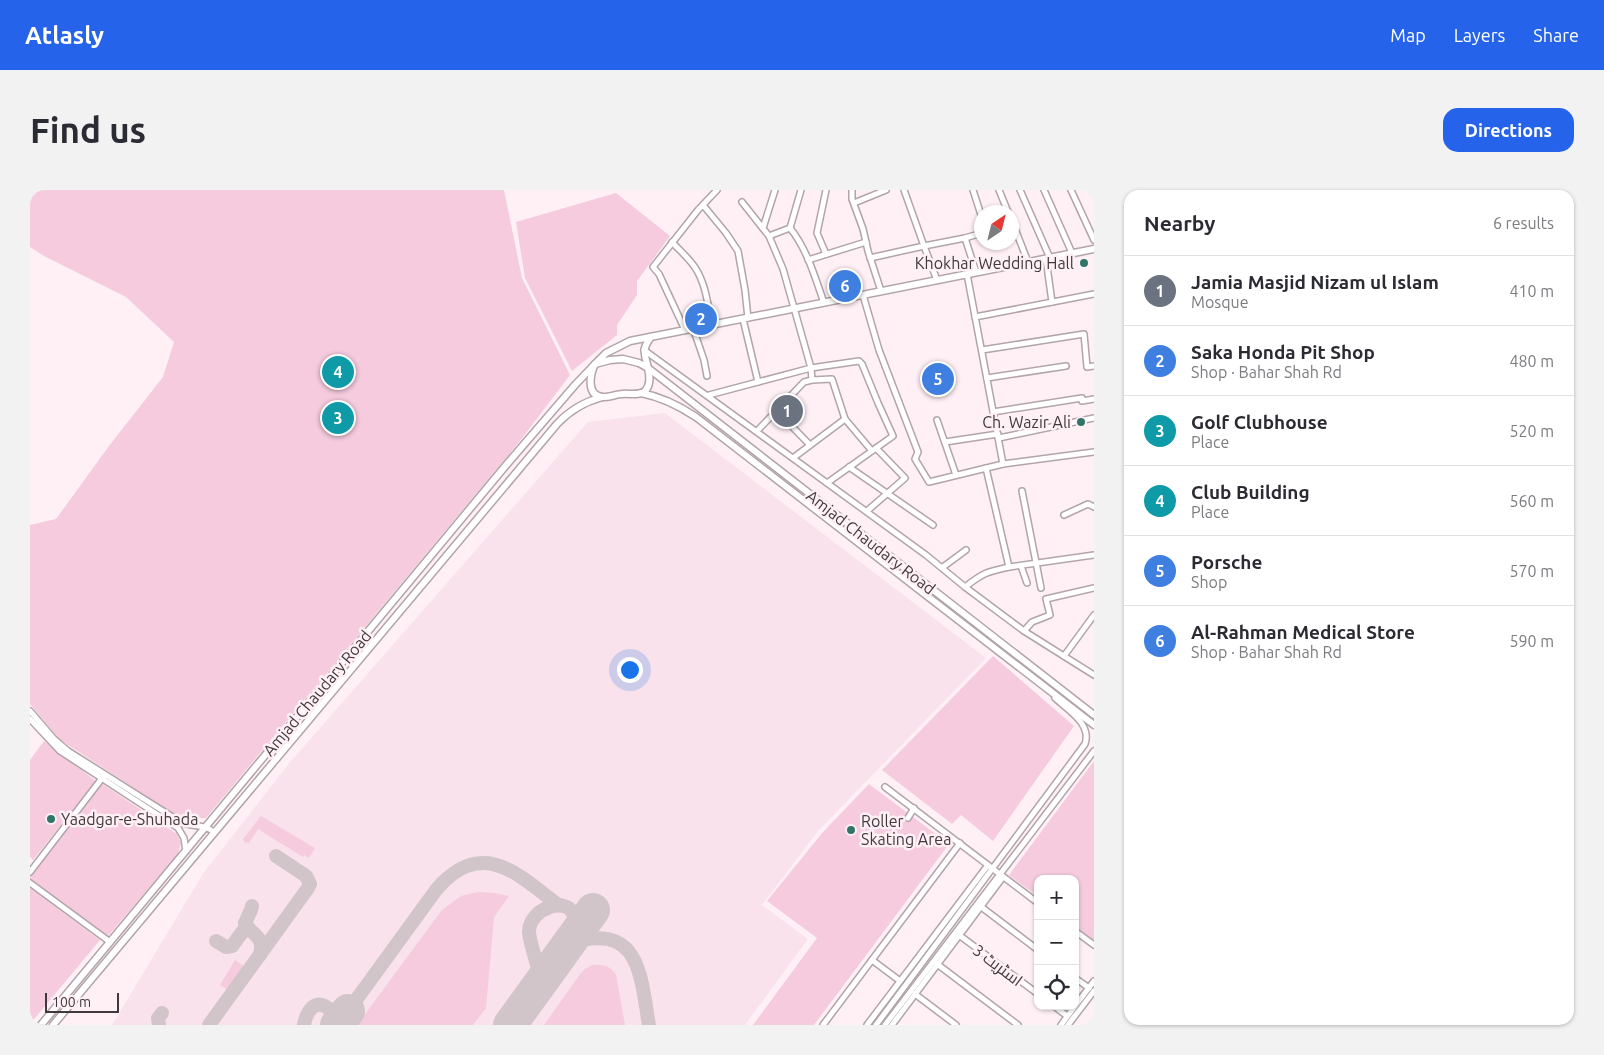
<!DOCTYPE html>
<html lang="en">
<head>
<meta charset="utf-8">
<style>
  :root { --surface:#fff; --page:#f2f2f3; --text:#2b2b33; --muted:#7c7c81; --line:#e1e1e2; --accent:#2563eb }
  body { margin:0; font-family:Ubuntu,Cairo,sans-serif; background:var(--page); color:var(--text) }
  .controls { position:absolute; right:15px; bottom:15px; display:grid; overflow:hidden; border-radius:10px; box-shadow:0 1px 4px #0004 }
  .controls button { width:45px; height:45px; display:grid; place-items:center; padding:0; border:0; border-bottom:1px solid var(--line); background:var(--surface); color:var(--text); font:25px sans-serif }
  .compass { position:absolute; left:944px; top:15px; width:45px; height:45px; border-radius:50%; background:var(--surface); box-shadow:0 1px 4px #0004; rotate:35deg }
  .scale { position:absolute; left:15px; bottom:12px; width:74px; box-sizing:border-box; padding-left:5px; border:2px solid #403a3d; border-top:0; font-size:14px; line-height:18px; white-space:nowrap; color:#403a3d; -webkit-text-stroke:4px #fff0f6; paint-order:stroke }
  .you { position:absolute; left:599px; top:479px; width:18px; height:18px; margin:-12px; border:4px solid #fff; border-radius:50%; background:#1a73e8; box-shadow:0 0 0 8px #1a73e833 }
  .badge { display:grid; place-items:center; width:32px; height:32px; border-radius:50%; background:var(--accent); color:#fff; font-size:16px; font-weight:700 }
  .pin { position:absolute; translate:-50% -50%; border:2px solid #fff; box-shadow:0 1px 5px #0006 }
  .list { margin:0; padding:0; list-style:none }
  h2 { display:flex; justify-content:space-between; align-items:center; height:65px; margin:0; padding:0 20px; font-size:21px }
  h2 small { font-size:16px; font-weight:400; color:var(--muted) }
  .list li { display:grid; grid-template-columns:32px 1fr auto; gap:15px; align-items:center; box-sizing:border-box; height:70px; padding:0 20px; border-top:1px solid var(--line) }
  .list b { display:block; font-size:19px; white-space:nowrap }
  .list p { margin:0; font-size:16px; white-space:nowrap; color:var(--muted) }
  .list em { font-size:16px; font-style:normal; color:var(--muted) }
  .icon { flex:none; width:28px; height:28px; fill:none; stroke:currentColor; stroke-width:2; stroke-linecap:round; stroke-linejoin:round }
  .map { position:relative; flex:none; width:1064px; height:835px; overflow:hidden; border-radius:15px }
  header { display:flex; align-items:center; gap:30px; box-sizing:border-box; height:70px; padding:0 25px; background:var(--accent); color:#fff }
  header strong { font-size:24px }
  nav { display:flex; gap:28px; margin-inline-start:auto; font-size:18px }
  .intro { display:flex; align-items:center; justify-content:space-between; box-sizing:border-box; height:120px; padding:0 30px }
  h1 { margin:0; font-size:35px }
  .button { padding:12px 22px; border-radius:15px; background:var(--accent); color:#fff; font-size:18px; font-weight:700 }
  main { display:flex; gap:30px; padding:0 30px }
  aside { flex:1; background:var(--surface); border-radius:15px; box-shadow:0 1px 4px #0004 }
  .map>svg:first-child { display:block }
  .built { fill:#f9e2ec }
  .green { fill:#f5cbdd }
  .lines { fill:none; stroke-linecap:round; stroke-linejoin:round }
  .taxiway { stroke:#d2c5ca; stroke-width:14 }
  .runway { stroke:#d2c5ca; stroke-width:34 }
  .minor-casing { stroke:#b2a4aa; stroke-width:8 }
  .major-casing { stroke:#b2a4aa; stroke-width:9 }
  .minor { stroke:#fff; stroke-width:5 }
  .major { stroke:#fff; stroke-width:6 }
  .poi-dot { fill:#307568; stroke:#fff0f6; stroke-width:2 }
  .labels { text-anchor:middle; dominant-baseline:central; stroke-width:5; stroke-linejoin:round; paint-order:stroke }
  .poi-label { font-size:16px; fill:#403a3d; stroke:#fff0f6; text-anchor:end }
  .street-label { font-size:16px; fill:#403a3d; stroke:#fff0f6 }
</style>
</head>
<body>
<header>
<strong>Atlasly</strong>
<nav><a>Map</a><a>Layers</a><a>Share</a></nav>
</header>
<div class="intro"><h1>Find us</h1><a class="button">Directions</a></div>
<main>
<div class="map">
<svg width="1064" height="835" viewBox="0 0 1064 835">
  <rect width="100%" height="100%" fill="#fff0f6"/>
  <!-- built -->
  <path class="built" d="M635 223 956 468 788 641 732 715 778 749 715 835H82L174 682 261 571 558 232Z"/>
  <!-- green -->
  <g class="green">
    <path d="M0 0H474L492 88 540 185 490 251 176 628H150L29 549 0 514V335L26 329 79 256 133 187 144 152 96 107 14 66 0 57Z"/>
    <path d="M586 3 640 46 607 91V105L587 135V145L542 181 495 88 486 32Z"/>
    <path d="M963 466 1044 536 963 651 931 625 922 634 852 580Z"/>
    <path d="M14 551 66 591 3 670 0 667V570Z"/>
    <path d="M1064 571V751L1045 736V689H1008V707L979 685Z"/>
    <path d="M71 593 147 644 151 653 148 664 78 746 0 690V685Z"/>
    <path d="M839 594 919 654 784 835H723L787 748 737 711 793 642Z"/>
    <path d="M231 626 285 658 279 668 274 665 273 667 228 639 219 653 214 652 213 649Z"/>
    <path d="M0 698 70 750 0 834Z"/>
    <path d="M448 702 464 703 479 706 464 727 456 818 443 835H327L412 720 431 706Z"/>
    <path d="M205 770 214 776 198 800 190 795Z"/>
    <path d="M563 775C573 774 581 776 586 785L595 835H514L551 783 555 779Z"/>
  </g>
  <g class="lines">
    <!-- taxiway -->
    <g class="taxiway">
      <path d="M220 740 215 733 221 720 222 716"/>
      <path d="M186 751 196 757 202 756 213 741 220 740C230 748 233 753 230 765"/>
      <path d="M539 753C610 732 610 783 619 835"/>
      <path d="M508 796 510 790 509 783C507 772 499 751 499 741 500 718 538 705 544 726 546 735 542 745 539 753"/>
      <path d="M318 821 406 700C451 647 487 683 528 715"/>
      <path d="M129 835 128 828 132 823"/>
      <path d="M179 835 278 698 280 694 276 686 246 666"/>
      <path d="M274 835C275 829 278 821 283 817 294 808 307 826 308 835"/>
    </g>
    <!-- runway -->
    <g class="runway">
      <path d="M307 835 318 821"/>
      <path d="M480 835 563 720"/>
    </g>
    <defs>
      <g id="minor">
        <path d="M822 0V9L833 39 838 61 851 101"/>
        <path d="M943 0 952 28"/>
        <path d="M969 0 978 22"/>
        <path d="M990 0 1020 68"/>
        <path d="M1014 0 1042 63"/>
        <path d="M1041 0 1064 50"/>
        <path d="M824 13 856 0"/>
        <path d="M673 15 696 43 708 61 715 100 718 128"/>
        <path d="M982 31 998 72"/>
        <path d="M733 38 745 0"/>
        <path d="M760 38C777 59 785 87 794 113"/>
        <path d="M739 46 760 38 771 0"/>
        <path d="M935 48 952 43"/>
        <path d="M642 52C650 61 660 69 666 79 676 95 678 116 682 135"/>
        <path d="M796 64 787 43 796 0"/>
        <path d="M840 68 894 56 874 0"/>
        <path d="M1016 69 1022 112"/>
        <path d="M778 70 836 52"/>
        <path d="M907 90 894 56 935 48 946 82"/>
        <path d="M833 105 849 160 888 262 885 269 899 292 973 274 937 84"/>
        <path d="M945 127 1064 104"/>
        <path d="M713 129 728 192"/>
        <path d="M663 138 674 170 677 186"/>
        <path d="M655 140 629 84 623 77 668 20 687 0"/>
        <path d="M614 160 896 365 935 397 994 441 1064 485"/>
        <path d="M952 160 1054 144 1057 177 1064 176"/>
        <path d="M957 188 1036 176"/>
        <path d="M679 205 781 178 753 79 739 46 712 12"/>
        <path d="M746 220 780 255"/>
        <path d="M963 222 1052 208V211L1064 209"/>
        <path d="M907 230 926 285"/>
        <path d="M727 241 774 192 782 190"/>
        <path d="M969 248 1064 228"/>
        <path d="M915 252 968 244"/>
        <path d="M763 268 815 229"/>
        <path d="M973 274 1064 262"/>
        <path d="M819 277 903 335"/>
        <path d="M797 293 863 246 848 213 832 174 829 171 781 178 782 190 802 189 815 229 842 261"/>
        <path d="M992 301 1011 398"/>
        <path d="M837 321 875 288 846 258"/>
        <path d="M1034 325 1058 314 1064 317"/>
        <path d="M991 376 997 393"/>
        <path d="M913 377 936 360"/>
        <path d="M979 377 1064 365"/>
        <path d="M935 397C953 383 956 382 979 377L956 278"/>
        <path d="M994 441 1002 432 1020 425 1016 409 1064 398"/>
        <path d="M1034 466 1064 425"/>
        <path d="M0 521 24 549 38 561 152 633C165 637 173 634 184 642"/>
        <path d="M0 529 30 561 148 638 154 648 156 661"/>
        <path d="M855 597 1008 713"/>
        <path d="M878 628 884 618"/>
        <path d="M0 682 73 587"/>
        <path d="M0 693 80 752"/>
        <path d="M950 716 1008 760"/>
        <path d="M1045 741 1064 755"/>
        <path d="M929 745 1008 804"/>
        <path d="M842 770 870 791"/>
        <path d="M907 774 988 835"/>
        <path d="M1045 788 1059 798"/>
        <path d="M885 804 926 835"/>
        <path d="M1024 816 1037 826"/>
        <path d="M1045 816 1064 791"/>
        <path d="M793 835 930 653"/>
        <path d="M837 835 958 675"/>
        <path d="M846 835 1055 554C1062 534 1038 520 1025 508"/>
        <path d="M855 835 1064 561"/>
        <path d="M862 835 973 687"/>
        <path d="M1031 835 1045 816"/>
        <path d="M1038 835 1064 801"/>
      </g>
      <g id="major">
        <path d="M621 147C611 159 615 165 618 178L1064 525"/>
        <path d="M593 169 609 173 618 178C620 186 621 195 615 201 610 206 598 203 592 204 586 204 578 208 572 207 556 205 560 184 565 174L580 170Z"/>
        <path d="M611 203C632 207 648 215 666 227L1064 535"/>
        <path d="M11 835 477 274 545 195 565 174 576 163 600 151 1064 59"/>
        <path d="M23 835 527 234C540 220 554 212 572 207"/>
      </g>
    </defs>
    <!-- minor casing -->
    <use href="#minor" class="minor-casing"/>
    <!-- major casing -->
    <use href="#major" class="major-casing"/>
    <!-- minor -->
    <use href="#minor" class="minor"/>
    <!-- major -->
    <use href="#major" class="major"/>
  </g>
  <!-- markers -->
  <g class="poi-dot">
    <circle cx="1054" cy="73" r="5"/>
    <circle cx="1051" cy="232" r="5"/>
    <circle cx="21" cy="629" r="5"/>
    <circle cx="821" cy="640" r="5"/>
  </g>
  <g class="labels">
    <!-- poi labels -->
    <g class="poi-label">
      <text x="1044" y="73">Khokhar Wedding Hall</text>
      <text x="1041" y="232">Ch. Wazir Ali</text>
      <text x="31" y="629" text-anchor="start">Yaadgar-e-Shuhada</text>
      <text x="831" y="631" text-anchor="start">Roller<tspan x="831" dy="18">Skating Area</tspan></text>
    </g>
    <!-- street labels -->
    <g class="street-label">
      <text transform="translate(841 352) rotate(38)">Amjad Chaudary Road</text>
      <text transform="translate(287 503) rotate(-50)">Amjad Chaudary Road</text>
      <text transform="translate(968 775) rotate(37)">اسٹریٹ 3</text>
    </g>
  </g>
</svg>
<div class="controls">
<button>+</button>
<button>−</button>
<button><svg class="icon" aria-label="locate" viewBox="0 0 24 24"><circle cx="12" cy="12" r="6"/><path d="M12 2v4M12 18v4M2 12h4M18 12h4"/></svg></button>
</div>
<svg class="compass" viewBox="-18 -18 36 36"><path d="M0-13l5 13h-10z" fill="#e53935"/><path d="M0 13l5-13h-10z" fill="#7c7c81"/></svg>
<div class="scale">100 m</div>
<div class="you"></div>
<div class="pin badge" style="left:757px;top:221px;background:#6b7280">1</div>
<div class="pin badge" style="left:671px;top:129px;background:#3f7fe0">2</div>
<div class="pin badge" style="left:308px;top:228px;background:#0f9aa8">3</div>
<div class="pin badge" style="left:308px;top:182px;background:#0f9aa8">4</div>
<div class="pin badge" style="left:908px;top:189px;background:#3f7fe0">5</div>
<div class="pin badge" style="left:815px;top:96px;background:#3f7fe0">6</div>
</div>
<aside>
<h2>Nearby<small>6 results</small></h2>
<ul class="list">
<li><span class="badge" style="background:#6b7280">1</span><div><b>Jamia Masjid Nizam ul Islam</b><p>Mosque</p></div><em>410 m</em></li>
<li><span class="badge" style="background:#3f7fe0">2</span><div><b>Saka Honda Pit Shop</b><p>Shop · Bahar Shah Rd</p></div><em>480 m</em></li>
<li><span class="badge" style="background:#0f9aa8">3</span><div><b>Golf Clubhouse</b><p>Place</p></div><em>520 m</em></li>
<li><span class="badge" style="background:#0f9aa8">4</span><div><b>Club Building</b><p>Place</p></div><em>560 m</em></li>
<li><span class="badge" style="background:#3f7fe0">5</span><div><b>Porsche</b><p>Shop</p></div><em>570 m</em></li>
<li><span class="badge" style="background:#3f7fe0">6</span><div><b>Al-Rahman Medical Store</b><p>Shop · Bahar Shah Rd</p></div><em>590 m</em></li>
</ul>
</aside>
</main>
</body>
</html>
